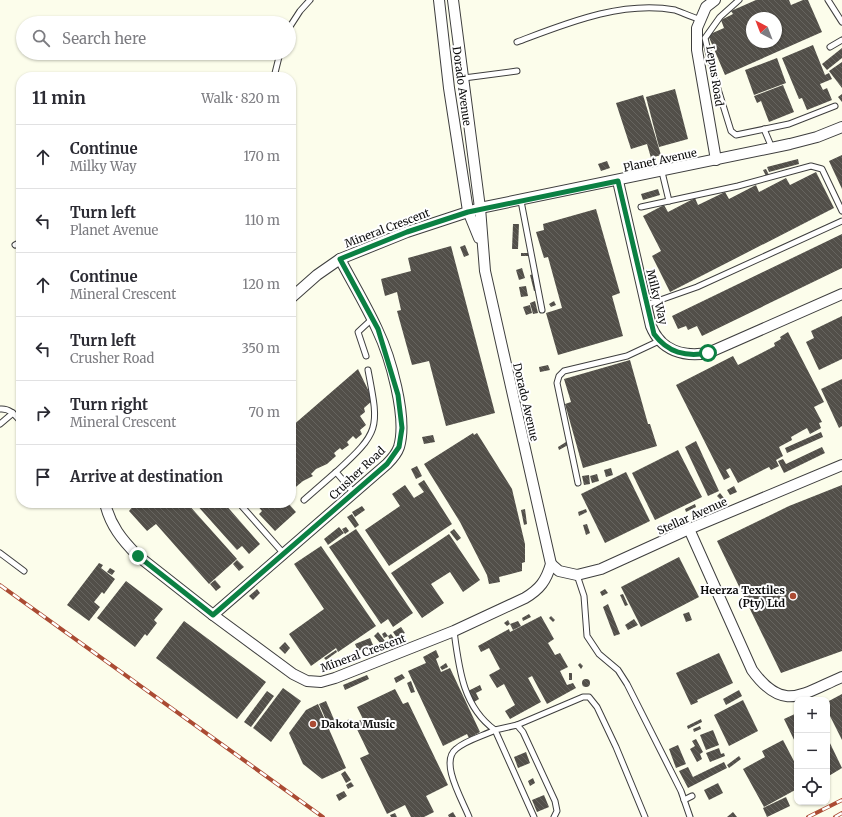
<!DOCTYPE html>
<html lang="en">
<head>
<meta charset="utf-8">
<style>
  :root { --surface:#fff; --page:#f7f7f7; --text:#2b2b33; --muted:#7c7c81; --line:#e1e1e2 }
  body { margin:0; font-family:Merriweather,serif; background:var(--page); color:var(--text) }
  .controls { position:absolute; right:12px; bottom:12px; display:grid; overflow:hidden; border-radius:8px; box-shadow:0 1px 3px #0004 }
  .controls button { width:36px; height:36px; display:grid; place-items:center; padding:0; border:0; border-bottom:1px solid var(--line); background:var(--surface); color:var(--text); font:20px sans-serif }
  .compass { position:absolute; left:746px; top:12px; width:36px; height:36px; border-radius:50%; background:var(--surface); box-shadow:0 1px 3px #0004; rotate:318deg }
  .stop { position:absolute; width:12px; height:12px; margin:-9px; border:3px solid #0b8043; border-radius:50%; background:#fff }
  .stop.end { background:#0b8043; border-color:#fff; box-shadow:0 1px 4px #0008 }
  .list { margin:0; padding:0; list-style:none }
  h2 { display:flex; justify-content:space-between; align-items:center; height:52px; margin:0; padding:0 16px; font-size:17px }
  h2 small { font-size:13px; font-weight:400; color:var(--muted) }
  .list li { display:grid; grid-template-columns:26px 1fr auto; gap:12px; align-items:center; box-sizing:border-box; height:64px; padding:0 16px; border-top:1px solid var(--line) }
  .list b { display:block; font-size:15px; white-space:nowrap }
  .list p { margin:0; font-size:13px; white-space:nowrap; color:var(--muted) }
  .list em { font-size:13px; font-style:normal; color:var(--muted) }
  .icon { flex:none; width:22px; height:22px; fill:none; stroke:currentColor; stroke-width:2; stroke-linecap:round; stroke-linejoin:round }
  .map { position:relative; flex:none; width:842px; height:817px; overflow:hidden }
  .search { position:absolute; background:var(--surface); box-shadow:0 1px 3px #0004; left:16px; top:16px; width:280px; height:44px; display:flex; align-items:center; gap:10px; box-sizing:border-box; padding:0 14px; border-radius:22px; color:var(--muted); font-size:15px }
  .panel { position:absolute; background:var(--surface); box-shadow:0 1px 3px #0004; left:16px; top:72px; width:280px; height:436px; border-radius:16px }
  .map>svg:first-child { display:block }
  .building { fill:url(#building-back-hatch); fill-rule:evenodd }
  .lines { fill:none; stroke-linecap:round; stroke-linejoin:round }
  .service-casing { stroke:#3e3e3e; stroke-width:7 }
  .minor-casing { stroke:#3e3e3e; stroke-width:12 }
  .service { stroke:#fff; stroke-width:5 }
  .minor { stroke:#fff; stroke-width:10 }
  .rail-casing { stroke:#ab4b33; stroke-width:4 }
  .rail { stroke:#fff; stroke-width:2.5; stroke-dasharray:8; stroke-linecap:butt }
  .route { stroke:#0b8043; stroke-width:5 }
  .poi-dot { fill:#ab4b33; stroke:#fff; stroke-width:1.5 }
  .labels { text-anchor:middle; dominant-baseline:central; stroke-width:4; stroke-linejoin:round; paint-order:stroke }
  .street-label { font-size:11px; fill:#0b0b0b; stroke:#fff }
  .poi-label { font-size:11px; font-weight:bold; fill:#0b0b0b; stroke:#fff; text-anchor:end }
</style>
</head>
<body>
<div class="map">
<svg width="842" height="817" viewBox="0 0 842 817">
  <defs>
    <pattern id="building-back-hatch" width="6" height="6" patternUnits="userSpaceOnUse"><rect width="6" height="6" fill="#524f49"/><path d="M-1 5l2 2M0 0l6 6M5-1l2 2" fill="none" stroke="#66645f"/></pattern>
  </defs>
  <rect width="100%" height="100%" fill="#fcfdeb"/>
  <!-- building -->
  <g class="building">
    <path d="M756 0H789L791 5 803 0H808L822 32 725 75 708 35 724 28 721 20 733 14 731 11ZM752 18H776V42H752Z"/>
    <path d="M813 45 825 75 829 73 832 79 820 84 823 90 827 88 832 100 807 110 802 98 799 99 782 58Z"/>
    <path d="M842 48V58L827 70 822 64Z"/>
    <path d="M777 58 786 83 754 95 745 70Z"/>
    <path d="M842 62V88L829 71Z"/>
    <path d="M783 85 794 112 769 122 761 101 757 103 754 96Z"/>
    <path d="M675 89 688 139 659 147 646 97Z"/>
    <path d="M842 94V102L838 97Z"/>
    <path d="M643 95 661 155 651 158 647 144 631 149 616 103Z"/>
    <path d="M842 155V189L829 161Z"/>
    <path d="M798 159 799 164 769 172 767 167Z"/>
    <path d="M607 161 610 168 601 171 598 164Z"/>
    <path d="M766 169 769 175 766 176 763 170Z"/>
    <path d="M816 172 834 208 670 292 652 256 661 251 643 216 664 205 668 212 695 198 698 205 725 192 729 199 756 185 759 192 786 178 790 185Z"/>
    <path d="M658 189 660 195 643 200 641 194Z"/>
    <path d="M596 209 620 293 612 296 623 336 558 355 546 313 562 308 548 257 544 258 536 232 544 230 543 224Z"/>
    <path d="M513 224H519L518 249H512Z"/>
    <path d="M842 234V268L702 336 697 326 688 330 686 326 678 329 672 316Z"/>
    <path d="M465 245 469 255 464 257 460 247Z"/>
    <path d="M451 246 495 413 446 426 429 361 412 365 397 311 401 310 397 292 385 296 381 279 411 271 408 258Z"/>
    <rect x="521" y="253" width="10" height="3"/>
    <path d="M522 268 525 278 519 280 516 270Z"/>
    <path d="M534 274 538 290 534 291 530 275Z"/>
    <path d="M526 286 528 296 521 297 519 287Z"/>
    <path d="M535 301 538 313 533 314 530 303Z"/>
    <path d="M554 301 556 305 551 307 549 304Z"/>
    <path d="M530 305 532 313 526 315 523 307Z"/>
    <path d="M842 316V359L819 370 806 342 814 338 811 331Z"/>
    <path d="M788 332 824 402 814 407 822 422 819 423 821 428 810 434 807 428 791 437 792 440 779 447 783 456 776 460 779 466 771 470 769 467 738 483 730 468 726 470 730 477 724 480 676 385 733 356 738 365 775 346 774 343 781 339 780 337Z"/>
    <path d="M630 360 648 424H650L657 446 583 468 565 404 571 402 564 379Z"/>
    <path d="M548 365 550 370 540 372 539 367Z"/>
    <path d="M358 369 373 400 364 408 365 412 360 416 366 425 360 430 362 434 356 439 353 436 347 442 349 445 342 450 340 448 334 453 336 456 327 464 316 469 311 474 313 476 303 481 291 491V427Z"/>
    <path d="M842 379V426L839 428 821 389Z"/>
    <path d="M821 432 823 437 787 453 785 448Z"/>
    <path d="M473 433 474 435 477 433 512 489 525 544V562L522 563V571L499 577 500 582 489 584 487 575 460 522 424 464Z"/>
    <path d="M433 435 435 442 424 444 422 437Z"/>
    <path d="M696 441 719 491 708 496 685 447Z"/>
    <path d="M566 442 568 445 559 450 558 447Z"/>
    <path d="M822 447 825 453 784 473 778 461 783 459 786 464Z"/>
    <path d="M678 450 702 497 655 520 632 473Z"/>
    <path d="M417 466 422 476 416 479 411 469Z"/>
    <path d="M611 468 613 475 606 477 604 470Z"/>
    <path d="M626 472 650 521 605 543 581 494Z"/>
    <path d="M597 474 599 481 592 483 590 476Z"/>
    <path d="M589 475 590 484 584 485 582 476Z"/>
    <path d="M424 480 452 524 389 566 365 530 400 506 392 494 405 485 414 498 424 492 418 484Z"/>
    <path d="M842 485V651L781 673 717 541 789 506Z"/>
    <path d="M734 486 737 492 730 495 727 490Z"/>
    <path d="M720 493 724 498 721 500 717 496Z"/>
    <path d="M136 503H187L237 559 209 584 156 524 147 531 129 511Z"/>
    <path d="M195 503H224L260 544 249 554 242 546 237 550Z"/>
    <path d="M255 503H288L296 512 275 531 259 514 262 511Z"/>
    <path d="M695 504 696 507 686 512 685 509Z"/>
    <path d="M362 506 365 510 355 517 352 512Z"/>
    <path d="M525 509 527 524 524 525 521 510Z"/>
    <path d="M586 509 587 512 579 516 578 512Z"/>
    <path d="M352 514 359 525 355 528 347 517Z"/>
    <path d="M587 524 590 533 586 535 583 525Z"/>
    <path d="M339 527 344 533 328 545 324 539Z"/>
    <path d="M346 527 349 531 345 534 342 529Z"/>
    <path d="M356 529 413 613 393 627 388 619 381 624 329 547Z"/>
    <path d="M454 529 461 538 457 541 450 532Z"/>
    <path d="M449 534 480 580 463 592 450 572 431 584 444 603 422 618 391 573Z"/>
    <path d="M321 546 376 626 338 652 336 648 311 666 289 634 324 609 294 564Z"/>
    <path d="M679 557 699 597 641 627 621 587Z"/>
    <path d="M237 560 244 567 239 571 233 564Z"/>
    <path d="M99 563 103 565 101 568 115 579 104 594 102 592 94 602 100 607 89 621 67 605Z"/>
    <path d="M110 568 115 571 112 575 107 572Z"/>
    <path d="M215 580 221 587 216 591 210 584Z"/>
    <path d="M126 581 163 609 154 620 157 623 147 636 145 634 135 647 97 618Z"/>
    <path d="M257 589 260 593 253 600 249 596Z"/>
    <path d="M605 589 608 593 602 596 600 592Z"/>
    <path d="M623 594 628 605 625 606 620 595Z"/>
    <path d="M608 604 620 634 614 636 603 607Z"/>
    <path d="M689 612 692 620 686 622 683 614Z"/>
    <path d="M529 614 531 617 523 621 522 618Z"/>
    <path d="M541 616 554 639 548 643 555 655 560 653 568 667 560 671 567 685 573 683 576 688 547 704 532 676 528 678 541 702 510 719 505 711 515 705 504 684 497 688 489 675 500 669 489 648 481 652 478 646 509 629 510 632Z"/>
    <path d="M551 616 555 620 553 622 549 618Z"/>
    <path d="M634 619 638 625 628 630 625 625Z"/>
    <path d="M508 620 510 624 507 626 504 623Z"/>
    <path d="M184 621 266 682 237 719 156 658Z"/>
    <path d="M518 621 521 626 513 630 510 624Z"/>
    <path d="M401 627 405 633 397 638 393 632Z"/>
    <path d="M378 632 385 641 381 644 374 636Z"/>
    <path d="M385 632 388 636 384 638 382 634Z"/>
    <path d="M391 634 394 638 390 640 388 636Z"/>
    <path d="M370 638 373 645 358 651 355 644Z"/>
    <path d="M285 642 290 648 285 654 279 648Z"/>
    <path d="M336 650 337 652 326 660 324 658Z"/>
    <path d="M436 650 439 657 436 659 441 672 450 668 480 732 469 738 467 734 443 746 408 671 426 663 423 657Z"/>
    <path d="M719 653 733 683 697 700 698 702 691 705 676 673Z"/>
    <path d="M446 663 448 667 442 670 440 667Z"/>
    <path d="M580 663 583 666 581 669 578 665Z"/>
    <rect x="569" y="673" width="3" height="7"/>
    <path d="M402 674 405 678 396 683 394 678Z"/>
    <path d="M367 675 369 679 345 690 343 685Z"/>
    <circle cx="586" cy="683" r="4"/>
    <path d="M411 681 415 692 411 693 407 683Z"/>
    <path d="M480 685 482 690 476 693 479 699 474 702 468 691Z"/>
    <path d="M283 688 301 701 271 742 253 728Z"/>
    <path d="M395 689 403 704 408 702 448 785 426 796 434 812 424 817H411L405 805 387 814 360 758 369 754 354 723 363 719 357 707Z"/>
    <path d="M739 690 742 696 726 705 723 699Z"/>
    <path d="M267 691 274 696 251 727 244 722Z"/>
    <path d="M842 694V740L827 710V702Z"/>
    <path d="M743 700 758 731 729 746 714 715Z"/>
    <path d="M326 701 336 724 329 727 319 704Z"/>
    <path d="M318 704 346 768 322 779 303 764 289 733 306 710Z"/>
    <path d="M797 713V746L784 719Z"/>
    <path d="M352 719 355 728 350 729 347 720Z"/>
    <path d="M701 719 702 722 688 729 687 726Z"/>
    <path d="M700 726 701 729 694 732 693 729Z"/>
    <path d="M713 730 719 745 706 750 700 735Z"/>
    <path d="M827 737 842 768 827 777Z"/>
    <path d="M696 739 703 752 700 754 702 759 697 762 690 749 695 746 692 741Z"/>
    <path d="M783 740 797 767V789L764 807 743 769 765 757 762 751Z"/>
    <path d="M678 745 686 764 676 768 669 749Z"/>
    <path d="M719 748 721 754 724 753 725 756 710 762 706 753Z"/>
    <path d="M526 752 530 763 518 768 514 757Z"/>
    <path d="M739 756 741 759 729 768 727 765Z"/>
    <path d="M724 762 727 768 688 788 679 771 688 767 693 777Z"/>
    <path d="M345 771 351 780 346 783 341 774Z"/>
    <path d="M533 778 535 783 530 786 528 781Z"/>
    <path d="M351 782 354 786 348 789 346 785Z"/>
    <path d="M718 783 723 793 709 800 704 790Z"/>
    <path d="M344 791 347 796 339 801 336 795Z"/>
    <path d="M544 795 549 807 537 812 532 800Z"/>
    <path d="M786 797 790 806 767 817 763 808Z"/>
    <path d="M453 812 456 817H449L448 815Z"/>
    <path d="M733 812 737 817H727Z"/>
    <path d="M395 813 397 817H391L390 815Z"/>
  </g>
  <g class="lines">
    <defs>
      <g id="service">
        <path d="M739 0 720 17 705 38 714 76 731 131 736 135 789 124 835 106"/>
        <path d="M828 0 842 22"/>
        <path d="M289 28 300 11 310 0"/>
        <path d="M517 42C565 24 622 0 675 10 683 13 692 17 701 20"/>
        <path d="M830 47 842 40"/>
        <path d="M274 77 280 53"/>
        <path d="M464 78 517 71"/>
        <path d="M764 129 772 148"/>
        <path d="M662 172 669 201"/>
        <path d="M521 201 542 310"/>
        <path d="M641 207 738 186 811 166 822 169 842 211"/>
        <path d="M15 245 21 242"/>
        <path d="M646 305 697 287 842 221"/>
        <path d="M366 356 358 332 372 319"/>
        <path d="M0 409C10 408 15 415 21 422"/>
        <path d="M0 424 13 413"/>
        <path d="M578 483 557 383 559 376 564 371 627 356 659 341"/>
        <path d="M354 493 336 472C381 431 379 428 368 370"/>
        <path d="M304 500 336 472"/>
        <path d="M239 503 284 554"/>
        <path d="M0 553 24 571"/>
        <path d="M577 575 584 596 587 636 599 654 618 670 627 684 681 791 690 817"/>
        <path d="M454 631C459 669 463 707 495 730 483 736 466 740 456 749 439 762 463 801 469 817"/>
        <path d="M517 725 583 697H589L597 707 616 747 645 817"/>
        <path d="M684 800 692 796"/>
        <path d="M534 817 495 730 517 725 523 732 555 801 557 811 554 817"/>
      </g>
      <g id="minor">
        <path d="M439 0 449 88 468 211 479 238"/>
        <path d="M715 0 706 7 697 28V50L716 160"/>
        <path d="M618 181 651 326C661 351 684 357 708 353L842 294"/>
        <path d="M291 298 317 275 340 259 407 232 480 208 790 144 817 137 842 127"/>
        <path d="M105 503C110 525 122 540 138 556L213 615 293 674 307 681 321 682 335 678 454 631 525 598C540 589 546 581 551 564L485 271 480 208 453 0"/>
        <path d="M689 529 752 670C783 713 802 694 842 677"/>
        <path d="M551 564 559 571 577 575 601 569 689 529 842 465"/>
        <path d="M213 615 387 464C392 459 397 453 399 447 408 417 390 356 377 329 366 305 352 282 340 259"/>
      </g>
    </defs>
    <!-- service casing -->
    <use href="#service" class="service-casing"/>
    <!-- minor casing -->
    <use href="#minor" class="minor-casing"/>
    <!-- service -->
    <use href="#service" class="service"/>
    <!-- minor -->
    <use href="#minor" class="minor"/>
    <defs>
      <g id="rail">
        <path d="M0 585 323 817"/>
        <path d="M808 817 842 800"/>
        <path d="M835 817 842 813"/>
      </g>
    </defs>
    <!-- rail casing -->
    <use href="#rail" class="rail-casing"/>
    <!-- rail -->
    <use href="#rail" class="rail"/>
  </g>
  <g class="lines">
    <!-- route -->
    <path class="route" d="M138 556 213 615 387 464 399 447 402 428 398 395 378 329 340 259 407 232 468 212 618 181 654 334C668 353 686 357 708 353"/>
  </g>
  <!-- markers -->
  <g class="poi-dot">
    <circle cx="793" cy="596" r="4"/>
    <circle cx="313" cy="724" r="4"/>
  </g>
  <g class="labels">
    <!-- street labels -->
    <g class="street-label">
      <text transform="translate(715 76) rotate(81)">Lepus Road</text>
      <text transform="translate(462 86) rotate(82)">Dorado Avenue</text>
      <text transform="translate(660 160) rotate(-12)">Planet Avenue</text>
      <text transform="translate(387 228) rotate(-21)">Mineral Crescent</text>
      <text transform="translate(657 297) rotate(76)">Milky Way</text>
      <text transform="translate(526 402) rotate(77)">Dorado Avenue</text>
      <text transform="translate(357 473) rotate(-43)">Crusher Road</text>
      <text transform="translate(692 516) rotate(-24)">Stellar Avenue</text>
      <text transform="translate(363 653) rotate(-20)">Mineral Crescent</text>
    </g>
    <!-- poi labels -->
    <g class="poi-label">
      <text x="785" y="590">Heerza Textiles<tspan x="785" dy="13">(Pty) Ltd</tspan></text>
      <text x="321" y="724" text-anchor="start">Dakota Music</text>
    </g>
  </g>
</svg>
<div class="controls">
<button>+</button>
<button>−</button>
<button><svg class="icon" aria-label="locate" viewBox="0 0 24 24"><circle cx="12" cy="12" r="6"/><path d="M12 2v4M12 18v4M2 12h4M18 12h4"/></svg></button>
</div>
<svg class="compass" viewBox="-18 -18 36 36"><path d="M0-13l5 13h-10z" fill="#e53935"/><path d="M0 13l5-13h-10z" fill="#7c7c81"/></svg>
<div class="stop" style="left:708px;top:353px"></div>
<div class="stop end" style="left:138px;top:556px"></div>
<div class="search"><svg class="icon" aria-label="search" viewBox="0 0 24 24"><circle cx="10" cy="10" r="6"/><path d="M15 15l6 6"/></svg>Search here</div>
<section class="panel">
<h2>11 min<small>Walk · 820 m</small></h2>
<ul class="list">
<li><svg class="icon" aria-label="ahead" viewBox="0 0 24 24"><path d="M12 20V5M6 11l6-6 6 6"/></svg><div><b>Continue</b><p>Milky Way</p></div><em>170 m</em></li>
<li><svg class="icon" aria-label="left" viewBox="0 0 24 24"><path d="M17 20v-9H6M10 6l-5 5 5 5"/></svg><div><b>Turn left</b><p>Planet Avenue</p></div><em>110 m</em></li>
<li><svg class="icon" aria-label="ahead" viewBox="0 0 24 24"><path d="M12 20V5M6 11l6-6 6 6"/></svg><div><b>Continue</b><p>Mineral Crescent</p></div><em>120 m</em></li>
<li><svg class="icon" aria-label="left" viewBox="0 0 24 24"><path d="M17 20v-9H6M10 6l-5 5 5 5"/></svg><div><b>Turn left</b><p>Crusher Road</p></div><em>350 m</em></li>
<li><svg class="icon" aria-label="right" viewBox="0 0 24 24"><path d="M7 20v-9h11M14 6l5 5-5 5"/></svg><div><b>Turn right</b><p>Mineral Crescent</p></div><em>70 m</em></li>
<li><svg class="icon" aria-label="arrive" viewBox="0 0 24 24"><path d="M6 21V4h12l-3 4 3 4H6"/></svg><div><b>Arrive at destination</b></div></li>
</ul>
</section>
</div>
</body>
</html>
